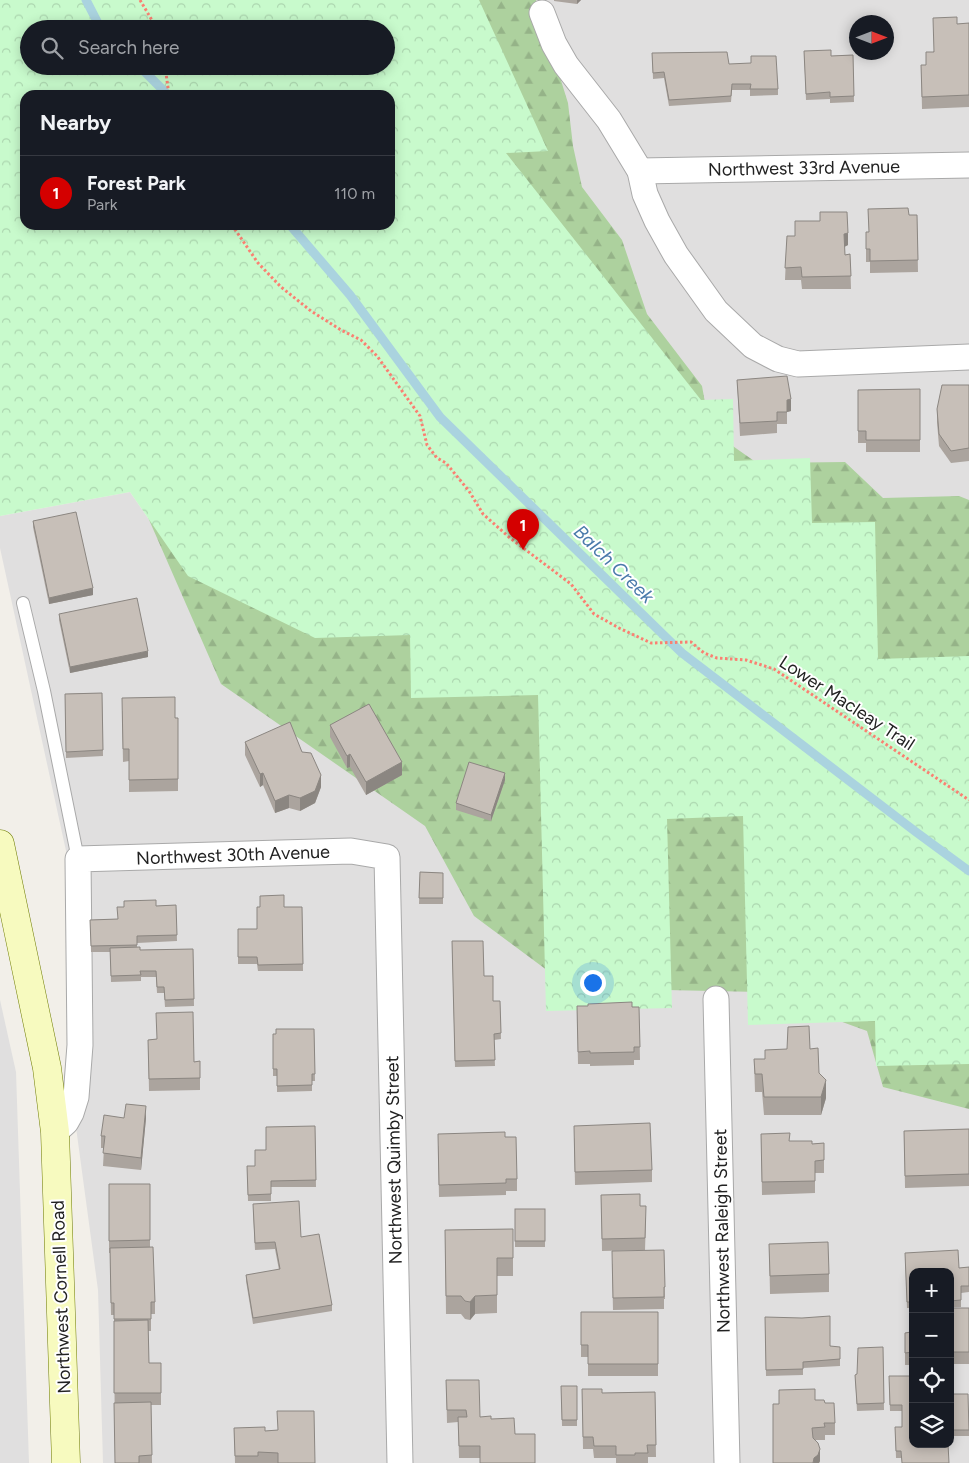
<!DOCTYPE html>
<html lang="en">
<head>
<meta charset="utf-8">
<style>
  :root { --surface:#171b24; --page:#242831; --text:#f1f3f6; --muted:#9ea1a6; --line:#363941; --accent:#d40000 }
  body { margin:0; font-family:Figtree,sans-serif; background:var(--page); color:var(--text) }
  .controls { position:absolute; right:15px; bottom:15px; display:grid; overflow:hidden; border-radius:10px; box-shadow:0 2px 12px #0003 }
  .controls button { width:45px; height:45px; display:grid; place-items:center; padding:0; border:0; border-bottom:1px solid var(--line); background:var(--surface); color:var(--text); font:25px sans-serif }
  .compass { position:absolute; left:849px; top:15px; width:45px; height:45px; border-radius:50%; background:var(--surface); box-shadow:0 2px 12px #0003; rotate:90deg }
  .you { position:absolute; left:592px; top:982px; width:18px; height:18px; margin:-12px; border:4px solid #fff; border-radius:50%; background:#1a73e8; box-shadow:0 0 0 8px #1a73e833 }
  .badge { display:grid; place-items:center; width:32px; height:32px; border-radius:50%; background:var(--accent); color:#fff; font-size:16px; font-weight:700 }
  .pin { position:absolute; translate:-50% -41px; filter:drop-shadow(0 1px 2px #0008) }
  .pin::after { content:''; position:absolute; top:26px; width:18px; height:15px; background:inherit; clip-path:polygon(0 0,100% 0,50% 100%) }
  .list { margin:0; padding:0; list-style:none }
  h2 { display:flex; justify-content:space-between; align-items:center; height:65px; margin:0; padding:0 20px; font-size:21px }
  h2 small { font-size:16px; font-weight:400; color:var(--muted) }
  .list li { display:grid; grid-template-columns:32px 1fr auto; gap:15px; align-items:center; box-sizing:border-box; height:75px; padding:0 20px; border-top:1px solid var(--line) }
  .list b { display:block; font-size:19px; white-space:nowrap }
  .list p { margin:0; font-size:16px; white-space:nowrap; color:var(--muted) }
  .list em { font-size:16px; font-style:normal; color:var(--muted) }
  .icon { flex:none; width:28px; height:28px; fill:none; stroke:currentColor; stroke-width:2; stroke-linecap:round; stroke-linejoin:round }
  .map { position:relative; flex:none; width:969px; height:1463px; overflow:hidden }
  .search { position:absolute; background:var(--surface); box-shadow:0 2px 12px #0003; left:20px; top:20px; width:375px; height:55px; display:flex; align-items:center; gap:12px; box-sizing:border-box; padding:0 18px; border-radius:28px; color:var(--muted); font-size:19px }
  .panel { position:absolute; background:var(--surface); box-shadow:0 2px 12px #0003; left:20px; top:90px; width:375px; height:140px; border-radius:15px }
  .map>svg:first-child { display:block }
  .residential { fill:#e0dfdf; fill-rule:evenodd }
  .forest { fill:url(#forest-firs); fill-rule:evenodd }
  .park { fill:url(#park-crowns); fill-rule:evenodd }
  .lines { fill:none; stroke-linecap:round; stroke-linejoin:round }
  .stream { stroke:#aad3df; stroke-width:9 }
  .lane-casing { stroke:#a9a9a9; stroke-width:14 }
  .street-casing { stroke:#a9a9a9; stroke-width:27 }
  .secondary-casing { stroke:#707d05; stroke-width:29 }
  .path { stroke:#fa8072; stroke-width:3; stroke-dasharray:2.5 2.5; stroke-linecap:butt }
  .lane { stroke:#fff; stroke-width:12 }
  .street { stroke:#fff; stroke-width:25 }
  .secondary { stroke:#f7fabf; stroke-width:28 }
  .wall { fill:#aba49e }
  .shaded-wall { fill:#8b8681 }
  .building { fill:#c7bfb8; stroke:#8b8681 }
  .labels { text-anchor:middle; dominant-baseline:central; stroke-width:4; stroke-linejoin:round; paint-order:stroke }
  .street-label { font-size:18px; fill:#222; stroke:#fff }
  .water-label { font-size:19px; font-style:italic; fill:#4a7aab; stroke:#fff }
</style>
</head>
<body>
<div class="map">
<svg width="969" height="1463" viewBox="0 0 969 1463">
  <defs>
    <pattern id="forest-firs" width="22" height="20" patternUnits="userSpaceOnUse" patternTransform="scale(1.25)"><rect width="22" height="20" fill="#add19e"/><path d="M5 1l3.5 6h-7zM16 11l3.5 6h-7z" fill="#95b388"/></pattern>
    <pattern id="park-crowns" width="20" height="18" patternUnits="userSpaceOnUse" patternTransform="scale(1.25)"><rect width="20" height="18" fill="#c8facc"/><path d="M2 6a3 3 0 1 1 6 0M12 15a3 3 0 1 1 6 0" fill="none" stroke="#acd6af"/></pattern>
  </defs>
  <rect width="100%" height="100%" fill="#f2efe9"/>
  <!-- residential -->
  <g class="residential">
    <path d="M479 0H969V656L734 461 701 400 505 152ZM856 22H886V52H856Z"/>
    <path d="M130 492 188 576 667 818 875 1021 969 1064V1463H103L98 1290 68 1068V860L0 548V516ZM913 1272H950V1444H913Z"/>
    <path d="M0 1000 16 1072 29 1463H0Z"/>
  </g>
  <!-- forest -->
  <path class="forest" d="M0 0H536L568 103 573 146 582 187 622 240 647 314 702 386 710 430 757 463 845 462 883 498 959 496 969 500V1109L883 1087 867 1031 760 992 571 988 474 916 425 826 221 684 136 490 0 513ZM29 29H386V66H29ZM25 95H390V225H25Z"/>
  <!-- park -->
  <path class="park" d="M0 0H479L548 151 506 153 701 400 733 399 734 461 810 458 812 523 875 522 878 659 969 656V1064L876 1066 875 1021 748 1025 743 816 667 819 672 1008 546 1011 538 695 411 698 410 635 315 638 188 576 130 492 0 516ZM29 29H386V66H29ZM25 95H390V225H25Z"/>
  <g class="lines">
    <!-- stream -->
    <g class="stream">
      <path d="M86 0 101 29"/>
      <path d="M139 66 168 95"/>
      <path d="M290 225 350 295 440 417 682 653 916 832 969 871"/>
    </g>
    <defs>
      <path id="lane" d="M23 603 44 691 78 859"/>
      <g id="street">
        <path d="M542 13 554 44 566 65 609 120 640 171 645 194 657 221 676 255 716 311 753 346 778 359 798 364 969 357"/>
        <path d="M640 171 969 165"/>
        <path d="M716 999 727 1463"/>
        <path d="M55 1132 66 1122 71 1113 76 1097 80 1045 78 859 351 851 387 857 400 1463"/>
      </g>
      <path id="secondary" d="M0 844 47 1068 55 1132 66 1463"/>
    </defs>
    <!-- lane casing -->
    <use href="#lane" class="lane-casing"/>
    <!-- street casing -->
    <use href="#street" class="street-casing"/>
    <!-- secondary casing -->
    <use href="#secondary" class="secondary-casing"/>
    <!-- path -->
    <g class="path">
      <path d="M140 0 153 22 155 29"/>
      <path d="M165 66 169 95"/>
      <path d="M232 225 258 263 281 287 311 311 341 330 361 340 377 356 420 416 427 445 437 458 446 463 469 491 483 514 510 538 571 584 594 614 619 628 651 643 691 642 704 653 717 658 746 660 774 669 969 800"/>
    </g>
    <!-- lane -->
    <use href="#lane" class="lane"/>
    <!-- street -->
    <use href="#street" class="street"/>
    <!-- secondary -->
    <use href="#secondary" class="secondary"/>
  </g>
  <!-- wall -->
  <g class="wall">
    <path d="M554 0H581L577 4 554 1Z"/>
    <path d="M969 23V107L922 109 921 65H926L933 52 957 24Z"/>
    <path d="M804 51 831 56 853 55 854 102 830 103V99L806 100Z"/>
    <path d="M652 53 729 64 778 89V95L750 96V90H732L731 102 669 106 664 78 653 79Z"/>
    <path d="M868 209 909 215H917L918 272 870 273V262H866V232H869Z"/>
    <path d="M787 236 848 245 844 247 845 255 850 254 851 289H802L801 280H785Z"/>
    <path d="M737 380 791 411 787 412V424H777V433L740 436Z"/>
    <path d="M969 385V461L951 463 939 446 937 422V409Z"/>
    <path d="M920 389V452H866V443H858V390Z"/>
    <path d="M33 521 93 595 49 604 33 527Z"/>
    <path d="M59 614 148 657 70 673 59 620Z"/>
    <path d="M102 693 103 756 66 758 65 694Z"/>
    <path d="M122 711 178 718V791L129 792V761L123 762Z"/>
    <path d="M330 725 402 775 366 795 350 767 347 768 330 737Z"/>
    <path d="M245 742 302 752 321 787 315 803 300 811 289 808 275 813 263 785 260 787 245 755Z"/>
    <path d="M505 780 491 821 456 810V803Z"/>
    <path d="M420 872 443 873V904H419Z"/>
    <path d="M176 905 177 941 137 943V947L140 950 193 949 194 1006 165 1007 164 993H157L156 977H141V981L111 982 110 952H91L90 920 118 919 156 906Z"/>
    <path d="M284 907H302L303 971H258L257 964H238V929H257Z"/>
    <path d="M452 941 484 976 493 1001H500L501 1039 494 1040 495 1066 455 1067Z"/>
    <path d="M577 1006 639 1007 640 1060H634V1065L590 1066V1064H578Z"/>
    <path d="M314 1029 315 1081H312V1091L277 1092V1076H273V1041L276 1034Z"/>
    <path d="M156 1039 194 1062 200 1061V1090L149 1091 148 1040Z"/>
    <path d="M810 1049 819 1073 826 1098 821 1115H764L762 1092H755L754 1059H765Z"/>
    <path d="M124 1118H146L141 1170 103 1166 104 1148H101V1136Z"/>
    <path d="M315 1126 316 1187H271V1201H248L247 1166H255L266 1150Z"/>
    <path d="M969 1129V1186L905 1188 904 1131Z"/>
    <path d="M761 1134 790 1141 812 1144 824 1143V1173H815V1193L762 1195Z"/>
    <path d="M505 1137 517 1179V1191H506V1195L439 1197 438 1146Z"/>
    <path d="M574 1138 652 1170V1182L575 1185Z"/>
    <path d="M109 1184H150V1247L155 1302V1314H151V1331H148L149 1363 161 1393V1405H151L152 1463H115L114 1315H111L110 1253H109Z"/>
    <path d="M601 1195 646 1218 645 1250 602 1251Z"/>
    <rect x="515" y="1209" width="30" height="38"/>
    <path d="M253 1210 301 1237 332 1305V1311L253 1324 246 1281V1275L279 1270 275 1249 255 1250Z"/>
    <path d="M513 1229V1276H497V1313L475 1314 470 1320 465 1319 461 1314H446L445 1230Z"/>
    <path d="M769 1244 829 1274V1292L770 1294Z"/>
    <path d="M664 1250 665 1299H664V1309L613 1310 612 1264Z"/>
    <path d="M905 1253 959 1268 969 1267V1292L961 1293V1307H950V1272H913V1308H907Z"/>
    <path d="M913 1308V1365H905V1333L911 1332Z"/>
    <rect x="950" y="1308" width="19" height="56"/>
    <path d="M581 1312H658V1376H588V1357H581Z"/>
    <path d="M765 1317 830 1346 840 1359V1366L803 1368V1375L766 1376Z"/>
    <path d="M883 1347 884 1410 857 1411 855 1375 857 1374Z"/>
    <path d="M913 1376 901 1458H896L895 1427H902V1411H890L889 1382Z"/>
    <path d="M446 1380 480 1417 491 1419 515 1434 480 1458H459L458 1422 447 1423Z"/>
    <path d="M561 1386H577V1426H562Z"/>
    <path d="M582 1389 602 1393 655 1392 656 1457H648V1463H616V1458H594L593 1449H583Z"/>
    <path d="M779 1390 815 1400 825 1403 835 1423V1435H825V1440H815L820 1461 819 1463H773L779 1404Z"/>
    <path d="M950 1394 969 1415V1436H950Z"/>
    <path d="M234 1428 265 1431 277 1430 315 1463H235Z"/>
  </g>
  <!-- shaded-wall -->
  <g class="shaded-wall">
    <path d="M577 0H581L577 4Z"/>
    <path d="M848 233V245L844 247V234Z"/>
    <path d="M791 399V411L787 412V424V400Z"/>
    <path d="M93 588V595L49 604V598Z"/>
    <path d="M148 651V657L70 673V667Z"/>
    <path d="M350 754V767L347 768V756Z"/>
    <path d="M402 762V775L366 795V782Z"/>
    <path d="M263 773V785L260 787V774Z"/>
    <path d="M505 773V780L491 821V815Z"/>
    <path d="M321 775V787L315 803 300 811V798Z"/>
    <path d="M289 795V808L275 813V801Z"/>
    <path d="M826 1080V1098L821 1115V1097Z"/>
    <path d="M146 1106V1118L141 1170V1158Z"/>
    <path d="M475 1296V1314L470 1320V1302Z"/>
    <path d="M820 1449V1461L819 1463H813L814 1458Z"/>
  </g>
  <!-- building -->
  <g class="building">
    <path d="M957 17V24L969 23V95L922 97 921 65H926V52H934L933 18Z"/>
    <path d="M831 50V56L853 55 854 96 830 97V92L806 94 804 51Z"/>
    <path d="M727 52 729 64 751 63V56H776L778 89H750L751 84H732L731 96 669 100 664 72 653 73 652 53Z"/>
    <path d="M908 208 909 215H917L918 260 870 261V249H866V232H869L868 209Z"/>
    <path d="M820 212H847L848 233 844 234 845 255 850 254 851 276 802 277 801 267 785 268 787 236H795V221H820Z"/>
    <path d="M787 376 791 399 787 400V412H777V421L740 423 737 380Z"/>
    <path d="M942 385H969V448L951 451 939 434 937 409Z"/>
    <path d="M920 389V440H866V431H858V390Z"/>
    <path d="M76 512 93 588 49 598 33 521Z"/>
    <path d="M137 598 148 651 70 667 59 614Z"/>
    <path d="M102 693 103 750 66 752 65 694Z"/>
    <path d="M175 697V718H178V779L129 780V749H123L122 698Z"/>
    <path d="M369 704 402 762 366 782 350 754 347 756 330 725Z"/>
    <path d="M290 722 302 752 311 753 321 775 315 791 300 798 289 795 275 801 263 773 260 774 245 742Z"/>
    <path d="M469 762 505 773 491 815 456 803Z"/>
    <path d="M420 872 443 873V898H419Z"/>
    <path d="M284 895V907H302L303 964 258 965 257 957H238V929H257V907H260V896Z"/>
    <path d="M156 900V906L176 905 177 935 137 936V945L91 946 90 920 118 919 117 907H124V901Z"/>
    <path d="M452 941H483L484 976H493V1001H500L501 1033 494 1034 495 1060 455 1061Z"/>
    <path d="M140 947V950L193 949 194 999 165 1000 164 987H157L156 971H140L141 975 111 976 110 948Z"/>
    <path d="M632 1002V1007H639L640 1047H634V1052L590 1053V1051L578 1052 577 1006H588V1004Z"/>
    <path d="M193 1012 194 1062 200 1061V1078L149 1079 148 1040 157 1039 156 1013Z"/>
    <path d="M809 1026 810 1049 818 1048 819 1073 826 1080 821 1097H764L762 1074H755L754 1059H765V1050L787 1049 788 1027Z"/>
    <path d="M276 1029H314L315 1074H312V1085L277 1086V1069H273V1034H276Z"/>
    <path d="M126 1104 146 1106 141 1158 103 1153 105 1136H101L104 1115 124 1118Z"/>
    <path d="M650 1123 652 1170 575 1172 574 1126Z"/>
    <path d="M315 1126 316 1180 271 1181V1194L248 1195 247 1166H255V1150H266V1127Z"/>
    <path d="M969 1129V1174L905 1176 904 1131Z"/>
    <path d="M505 1132V1137H516L517 1179H506V1183L439 1185 438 1134Z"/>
    <path d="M790 1133 789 1141H812V1144L824 1143V1160L815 1161V1181L762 1182 761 1134Z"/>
    <path d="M109 1184H150V1240L109 1241Z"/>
    <path d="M640 1194V1206H646L645 1238 602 1239 601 1195Z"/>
    <path d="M299 1201 301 1237 319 1234 332 1305 253 1318 246 1275 280 1269 275 1242 255 1243 253 1204Z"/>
    <rect x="515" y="1209" width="30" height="32"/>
    <path d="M513 1229V1258H497V1295L475 1296 470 1302 465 1301 461 1296H446L445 1230Z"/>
    <path d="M828 1242 829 1274 770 1276 769 1244Z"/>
    <path d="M153 1247 155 1302H151V1319H114V1303H111L110 1248Z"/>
    <path d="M664 1250 665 1287H664V1297L613 1298 612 1251Z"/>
    <path d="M958 1250 959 1268 969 1267V1286H961V1300L950 1301V1272H913V1302H907L905 1253Z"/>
    <path d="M911 1308H913V1352L905 1353V1333L911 1332Z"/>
    <rect x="950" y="1308" width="19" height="44"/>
    <path d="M581 1312H658V1364H588V1345H581Z"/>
    <path d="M830 1316V1346L840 1347V1359L803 1362V1369L766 1370 765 1317 802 1318Z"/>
    <path d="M148 1320 149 1363H161V1393H114V1321Z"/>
    <path d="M883 1347 884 1403 857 1404 855 1375 857 1374 858 1348Z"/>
    <path d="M889 1376H913V1444H948L949 1463H902L901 1451H896L895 1427H902V1405H890Z"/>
    <path d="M446 1380H479L480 1417 491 1416V1419L514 1418 515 1434H535V1463H480V1446H459L458 1417H467L466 1410H447Z"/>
    <path d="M561 1386H577V1420H562Z"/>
    <path d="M582 1389H602V1393L655 1392 656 1445H647L648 1453H635V1455H616V1446H594L593 1437H583Z"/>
    <path d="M815 1389V1400H824L825 1403H834L835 1423H824L825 1427 812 1428 813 1438 818 1443 820 1449 818 1455 814 1458 813 1463H773V1404H779V1390Z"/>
    <path d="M950 1394H968L969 1430H950Z"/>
    <path d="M151 1402 152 1455 139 1456V1463H115L114 1403Z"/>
    <path d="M277 1411H314L315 1463H278V1453L258 1452V1456H235L234 1428 265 1427V1431L278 1430Z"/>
  </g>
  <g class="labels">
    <!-- street labels -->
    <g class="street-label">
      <text transform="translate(804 168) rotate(-1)">Northwest 33rd Avenue</text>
      <text transform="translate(847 703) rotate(33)">Lower Macleay Trail</text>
      <text transform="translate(233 855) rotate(-2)">Northwest 30th Avenue</text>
      <text transform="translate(394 1160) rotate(-91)">Northwest Quimby Street</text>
      <text transform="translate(722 1231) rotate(-91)">Northwest Raleigh Street</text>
      <text transform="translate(61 1297) rotate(-92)">Northwest Cornell Road</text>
    </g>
    <!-- water labels -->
    <g class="water-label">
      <text transform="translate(614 564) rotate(44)">Balch Creek</text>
    </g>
  </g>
</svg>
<div class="controls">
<button>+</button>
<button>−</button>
<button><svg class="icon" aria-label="locate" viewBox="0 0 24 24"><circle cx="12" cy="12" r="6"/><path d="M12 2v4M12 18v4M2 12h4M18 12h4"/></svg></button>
<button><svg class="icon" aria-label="layers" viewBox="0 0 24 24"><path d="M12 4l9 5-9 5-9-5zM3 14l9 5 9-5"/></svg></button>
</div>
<svg class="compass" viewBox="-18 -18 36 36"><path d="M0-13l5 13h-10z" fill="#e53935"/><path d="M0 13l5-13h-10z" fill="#9ea1a6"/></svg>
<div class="you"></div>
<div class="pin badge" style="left:523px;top:550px">1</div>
<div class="search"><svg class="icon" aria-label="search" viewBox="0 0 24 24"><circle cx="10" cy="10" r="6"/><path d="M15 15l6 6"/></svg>Search here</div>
<section class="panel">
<h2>Nearby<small></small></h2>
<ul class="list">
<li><span class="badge">1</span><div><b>Forest Park</b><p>Park</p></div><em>110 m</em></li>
</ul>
</section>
</div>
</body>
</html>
